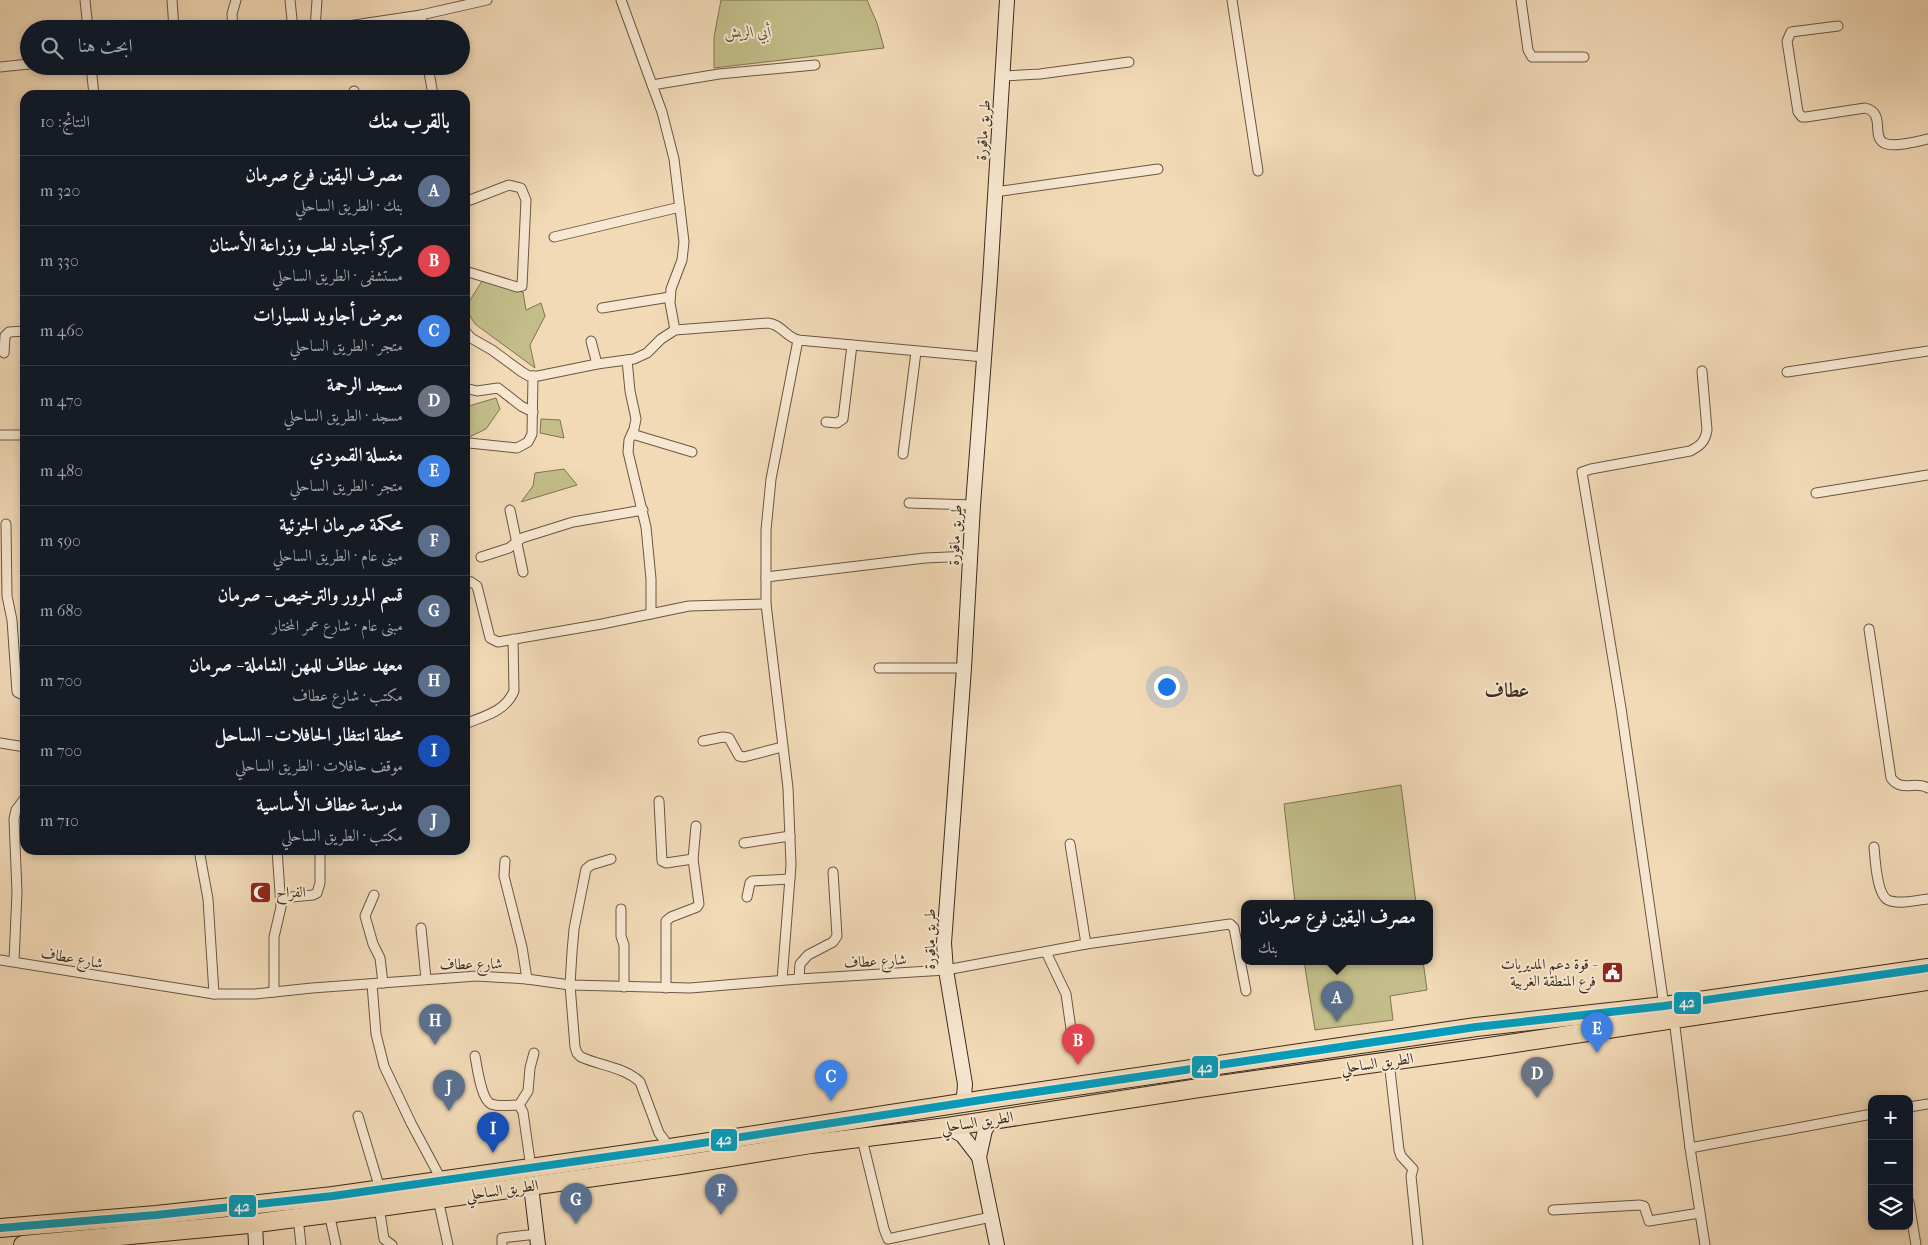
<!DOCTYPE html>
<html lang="ar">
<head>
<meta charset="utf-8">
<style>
  :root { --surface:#171b24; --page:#20242c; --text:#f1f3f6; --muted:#9ea1a6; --line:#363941; --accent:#7c3aed }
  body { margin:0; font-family:"IM FELL French Canon",Amiri,serif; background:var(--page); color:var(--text); direction:rtl }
  .controls { position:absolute; right:15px; bottom:15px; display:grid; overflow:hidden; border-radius:10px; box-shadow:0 2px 8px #0003 }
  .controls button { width:45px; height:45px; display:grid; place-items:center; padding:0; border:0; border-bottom:1px solid var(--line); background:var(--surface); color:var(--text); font:25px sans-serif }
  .you { position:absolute; left:1166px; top:686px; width:18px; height:18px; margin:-12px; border:4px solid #fff; border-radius:50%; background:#1a73e8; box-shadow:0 0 0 8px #1a73e833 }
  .badge { display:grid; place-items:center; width:32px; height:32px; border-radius:50%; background:var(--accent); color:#fff; font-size:16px; font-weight:700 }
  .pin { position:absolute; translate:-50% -41px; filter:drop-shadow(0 1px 2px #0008) }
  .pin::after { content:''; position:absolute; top:26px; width:18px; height:15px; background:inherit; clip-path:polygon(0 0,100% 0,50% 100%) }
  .popup { position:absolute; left:1241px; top:900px; width:192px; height:65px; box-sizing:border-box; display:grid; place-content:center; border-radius:10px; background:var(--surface); filter:drop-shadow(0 1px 4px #0005); font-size:16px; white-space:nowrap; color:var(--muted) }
  .popup b { font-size:19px; color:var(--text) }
  .popup::after { content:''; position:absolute; left:50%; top:100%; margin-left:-10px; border:10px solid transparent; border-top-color:var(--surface) }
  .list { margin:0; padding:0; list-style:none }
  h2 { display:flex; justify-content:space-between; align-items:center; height:65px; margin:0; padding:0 20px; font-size:21px }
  h2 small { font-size:16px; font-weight:400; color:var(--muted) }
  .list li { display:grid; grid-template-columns:32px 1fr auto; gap:15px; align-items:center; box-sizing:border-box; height:70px; padding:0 20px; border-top:1px solid var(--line) }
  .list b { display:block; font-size:19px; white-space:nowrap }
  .list p { margin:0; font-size:16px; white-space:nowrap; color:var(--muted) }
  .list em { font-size:16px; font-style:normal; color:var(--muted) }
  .icon { flex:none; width:28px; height:28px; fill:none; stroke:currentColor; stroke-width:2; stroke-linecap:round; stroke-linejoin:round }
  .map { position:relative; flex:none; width:1928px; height:1245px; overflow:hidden; direction:ltr }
  .search { position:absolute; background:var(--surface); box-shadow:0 2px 8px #0003; left:20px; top:20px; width:450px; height:55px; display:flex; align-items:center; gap:12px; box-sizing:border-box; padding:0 18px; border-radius:28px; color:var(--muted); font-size:19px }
  .panel { position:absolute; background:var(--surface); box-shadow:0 2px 8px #0003; left:20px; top:90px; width:450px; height:765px; border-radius:15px; direction:rtl }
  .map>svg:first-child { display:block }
  .green { fill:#c2bd89; stroke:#7e7454 }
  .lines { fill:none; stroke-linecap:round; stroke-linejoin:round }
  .street-casing { stroke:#695644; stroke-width:11 }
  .secondary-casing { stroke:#3b2a1e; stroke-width:16 }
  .highway-casing { stroke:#3b2a1e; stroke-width:20 }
  .street { stroke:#f7e7d0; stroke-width:9 }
  .secondary { stroke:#f7e7d0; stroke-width:14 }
  .highway { stroke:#f2dab7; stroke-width:18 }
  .bus-1-casing { stroke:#f7e7d0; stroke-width:11 }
  .bus-1 { stroke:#069cbc; stroke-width:8 }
  .labels { text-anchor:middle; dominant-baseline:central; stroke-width:4; stroke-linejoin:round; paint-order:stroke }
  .park-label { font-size:15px; font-style:italic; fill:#5d4f39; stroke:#f7e7d0 }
  .street-label { font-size:15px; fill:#3b2a1e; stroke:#f7e7d0 }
  .poi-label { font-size:15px; fill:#3b2a1e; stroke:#f7e7d0; text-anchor:start }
  .district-label { font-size:20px; font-weight:bold; fill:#3b2a1e; stroke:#f7e7d0 }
  .line-badge { stroke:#f7e7d0; stroke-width:2 }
  .badge-label { font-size:14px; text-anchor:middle; font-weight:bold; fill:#fff }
</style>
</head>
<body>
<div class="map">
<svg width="1928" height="1245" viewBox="0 0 1928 1245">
  <rect width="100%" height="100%" fill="#f2dab7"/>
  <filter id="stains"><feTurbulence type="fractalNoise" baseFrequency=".004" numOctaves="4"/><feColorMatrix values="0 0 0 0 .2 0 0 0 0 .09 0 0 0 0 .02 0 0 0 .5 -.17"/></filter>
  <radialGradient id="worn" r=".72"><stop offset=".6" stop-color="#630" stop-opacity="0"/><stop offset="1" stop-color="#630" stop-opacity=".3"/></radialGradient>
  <!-- green -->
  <g class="green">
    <path d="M721 0H867L877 23 884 48 714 68V37Z"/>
    <path d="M482 281 523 292 526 310 541 303 545 316 530 345 535 368 475 324 465 308Z"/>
    <path d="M496 398 500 409 486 429 465 439V407Z"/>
    <path d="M541 419 560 420 564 438 540 433Z"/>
    <path d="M564 469 577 485 521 502 533 486 535 473Z"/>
    <path d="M1401 785 1416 903H1295L1284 804Z"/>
    <path d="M1304 961H1423L1427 990 1390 996 1393 1020 1315 1030Z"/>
  </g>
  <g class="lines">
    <defs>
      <g id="street">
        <path d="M85 0 88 29"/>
        <path d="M172 0 174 29"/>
        <path d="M290 0 293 29"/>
        <path d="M621 0 662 112 674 159 684 242 682 260 671 289 670 303 675 330"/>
        <path d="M1232 0 1258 171"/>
        <path d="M1521 0 1528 50 1532 57H1584"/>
        <path d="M421 15 423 29"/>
        <path d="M1838 26 1791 32 1787 41 1798 112 1802 117H1806L1865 108C1886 113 1871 136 1884 143 1893 148 1918 141 1928 139"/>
        <path d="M233 29 232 14 236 0"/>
        <path d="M315 29 317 0"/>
        <path d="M328 29 421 15 487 0"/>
        <path d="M91 66 94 95"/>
        <path d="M428 66 433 95"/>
        <path d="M0 67 29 64"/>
        <path d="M1003 76 1040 74 1129 62"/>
        <path d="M652 85 719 74 815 65"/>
        <path d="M354 91 356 95"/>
        <path d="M995 192 1158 169"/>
        <path d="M465 202 509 185 521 188 526 200 522 286 517 287 465 271"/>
        <path d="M554 237 680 207"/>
        <path d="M602 308 670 297"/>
        <path d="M465 331 471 338 492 350 522 372 529 376H538L597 364 634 359 647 353 661 339 675 330 768 323C781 324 786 337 798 340L984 357"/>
        <path d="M591 341 597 364"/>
        <path d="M4 353 5 336 9 332 25 331"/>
        <path d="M627 360 630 391 636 419 634 429 629 440 628 452 646 527 651 579V614"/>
        <path d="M1787 372 1928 351"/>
        <path d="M465 388 477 391 498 388 521 406 533 412"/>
        <path d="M826 422 837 423 843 419 852 345"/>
        <path d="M632 434 692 452"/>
        <path d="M0 435H25"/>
        <path d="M469 443 517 448 528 442 532 434 533 376"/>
        <path d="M903 454 916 352"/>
        <path d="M1816 493 1928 475"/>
        <path d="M909 503 973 505"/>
        <path d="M510 510 523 572"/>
        <path d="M6 524 7 596 12 620 17 692 25 696"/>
        <path d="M481 557 509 548 522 538 573 522 643 510"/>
        <path d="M766 577 925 558 971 556"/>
        <path d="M465 581 471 582 477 586 490 638 498 642 602 624 689 606 766 604"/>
        <path d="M1869 629 1891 778C1902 793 1915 780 1928 788"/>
        <path d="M879 668H964"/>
        <path d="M465 724C484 716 505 712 514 691L513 639"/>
        <path d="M703 741 723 737 729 738 739 756 744 757 782 747"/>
        <path d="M0 743 25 747"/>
        <path d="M659 801 662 861 666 863 693 859"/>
        <path d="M744 843 790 836"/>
        <path d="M1070 844 1086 944"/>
        <path d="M1874 847C1875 859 1877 895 1888 900 1899 905 1916 900 1928 899"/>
        <path d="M199 850 208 899 214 994"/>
        <path d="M611 859 591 865 586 869 574 929 572 952 570 985 575 1047 577 1053 581 1057C601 1066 624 1067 640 1082L659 1133 671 1149"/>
        <path d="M505 861 504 876 522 947 527 979"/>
        <path d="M374 895 365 916 373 944 380 958 383 983"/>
        <path d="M747 897 750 883 752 881 790 879"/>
        <path d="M281 898 313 895 317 893 320 883V850"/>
        <path d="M621 909V936L624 945V987"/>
        <path d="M421 928 426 979"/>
        <path d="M1046 952 1066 994 1071 1029"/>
        <path d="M0 960 214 994H255L312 988 477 976 527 979 570 985 690 988 799 979 946 970 1086 944 1230 924 1234 928 1246 991"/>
        <path d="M14 961 17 892 14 819 16 810 25 798"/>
        <path d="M799 979 800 964 808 955 833 942 837 936 833 872"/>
        <path d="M782 980 791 865 788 788 766 604V530L771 479 798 340"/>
        <path d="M372 984 376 1034 384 1066 411 1123 442 1181"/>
        <path d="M666 988V921L671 917 697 907 699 904 693 859 696 826"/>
        <path d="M274 992V937L281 907 277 850"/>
        <path d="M1664 1006 1621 708 1582 472 1591 469 1690 451C1700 446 1705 442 1707 430L1702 371"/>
        <path d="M1674 1019 1690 1148 1705 1245"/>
        <path d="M475 1056C477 1066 481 1099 491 1104 499 1107 511 1105 519 1105L523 1112 531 1168"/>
        <path d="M1389 1061 1399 1150 1401 1156 1413 1169 1411 1176 1418 1245"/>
        <path d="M519 1105 528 1091 530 1068 534 1053"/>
        <path d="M1909 1107 1928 1104"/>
        <path d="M358 1116 380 1189"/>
        <path d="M862 1139 884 1229 888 1239 991 1217"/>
        <path d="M1690 1148 1872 1114"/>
        <path d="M438 1199 448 1245"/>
        <path d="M1909 1202 1916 1245"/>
        <path d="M379 1207 384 1239 392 1245"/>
        <path d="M1553 1210 1640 1205 1644 1206 1649 1221 1700 1213"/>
        <path d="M329 1213 336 1245"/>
        <path d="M298 1217 301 1245"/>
        <path d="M502 1245V1238L537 1234"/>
      </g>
      <g id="secondary">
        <path d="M960 1103 964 1097 965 1084 946 970 944 943 964 668 973 505 990 279 1007 0"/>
        <path d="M947 1127 962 1135 979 1157"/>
        <path d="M531 1186 538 1245"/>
        <path d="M255 1223 256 1245"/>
        <path d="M997 1245 979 1157 985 1130 989 1124 998 1119"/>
      </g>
      <g id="highway">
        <path d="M0 1228 156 1215 333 1196 670 1148 988 1099 1476 1027 1664 1006 1928 968"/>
        <path d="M23 1245 249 1224 373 1208 680 1165 811 1144 947 1127 1199 1088 1482 1048 1928 981"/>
      </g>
    </defs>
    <!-- street casing -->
    <use href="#street" class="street-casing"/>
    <!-- secondary casing -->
    <use href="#secondary" class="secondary-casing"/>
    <!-- highway casing -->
    <use href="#highway" class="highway-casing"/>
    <!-- street -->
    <use href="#street" class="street"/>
    <!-- secondary -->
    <use href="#secondary" class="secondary"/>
    <!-- highway -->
    <use href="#highway" class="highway"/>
    <defs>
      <path id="bus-1" d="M0 1228 156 1215 333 1196 670 1148 988 1099 1476 1027 1664 1006 1928 968"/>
    </defs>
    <!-- bus-1 casing -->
    <use href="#bus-1" class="bus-1-casing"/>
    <!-- bus-1 -->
    <use href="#bus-1" class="bus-1"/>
  </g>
  <!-- icons -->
  <defs>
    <symbol id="mosque-square" viewBox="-11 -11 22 22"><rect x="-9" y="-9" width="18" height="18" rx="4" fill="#8f2418" stroke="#f7e7d0"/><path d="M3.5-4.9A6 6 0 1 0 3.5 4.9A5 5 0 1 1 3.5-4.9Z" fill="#fff"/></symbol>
    <symbol id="civic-square" viewBox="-11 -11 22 22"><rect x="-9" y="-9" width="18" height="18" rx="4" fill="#8f2418" stroke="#f7e7d0"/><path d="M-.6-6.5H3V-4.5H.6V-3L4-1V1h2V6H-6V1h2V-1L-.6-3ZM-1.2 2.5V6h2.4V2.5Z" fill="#fff"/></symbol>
  </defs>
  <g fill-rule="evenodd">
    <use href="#mosque-square" x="248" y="880" width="25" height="25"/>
    <use href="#civic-square" x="1600" y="960" width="25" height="25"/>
  </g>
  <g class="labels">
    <!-- park labels -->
    <g class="park-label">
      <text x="748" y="32">أبي الريش</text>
    </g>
    <!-- street labels -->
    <g class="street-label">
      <text transform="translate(983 130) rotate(-86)">طريق ماقورة</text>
      <text transform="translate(955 535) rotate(-87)">طريق ماقورة</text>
      <text transform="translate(930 939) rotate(-90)">طريق ماقورة</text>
      <text transform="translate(72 958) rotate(10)">شارع عطاف</text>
      <text transform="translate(875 961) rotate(-3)">شارع عطاف</text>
      <text transform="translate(471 964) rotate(-1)">شارع عطاف</text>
      <text transform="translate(1377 1063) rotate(-8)">الطريق الساحلي</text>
      <text transform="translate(977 1122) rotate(-9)">الطريق الساحلي</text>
      <text transform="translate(502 1190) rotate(-8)">الطريق الساحلي</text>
    </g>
    <!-- poi labels -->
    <g class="poi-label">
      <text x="276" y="892">الفراح</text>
      <text x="1596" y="964" text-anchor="end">قوة دعم المديريات -<tspan x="1596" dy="17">فرع المنطقة الغربية</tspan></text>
    </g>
    <!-- district labels -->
    <g class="district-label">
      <text x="1507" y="690">عطاف</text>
    </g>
  </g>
  <g class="line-badge">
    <rect x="1673" y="991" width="29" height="24" rx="5" fill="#069cbc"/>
    <rect x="1191" y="1055" width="28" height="24" rx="5" fill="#069cbc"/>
    <rect x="710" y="1128" width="28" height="24" rx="5" fill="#069cbc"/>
    <rect x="228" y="1194" width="29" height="24" rx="5" fill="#069cbc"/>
  </g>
  <g class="badge-label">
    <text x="1687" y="1007">42</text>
    <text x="1205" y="1072">42</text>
    <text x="724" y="1144">42</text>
    <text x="242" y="1211">42</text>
  </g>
  <rect width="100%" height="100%" filter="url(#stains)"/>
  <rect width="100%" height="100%" fill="url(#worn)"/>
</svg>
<div class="controls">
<button>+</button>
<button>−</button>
<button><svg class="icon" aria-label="layers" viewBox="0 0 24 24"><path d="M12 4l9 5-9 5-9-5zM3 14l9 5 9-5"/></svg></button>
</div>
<div class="you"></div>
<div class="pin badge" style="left:1337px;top:1022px;background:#5c6f8a">A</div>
<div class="popup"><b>مصرف اليقين فرع صرمان</b>بنك</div>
<div class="pin badge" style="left:1078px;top:1065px;background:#e0444e">B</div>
<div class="pin badge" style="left:831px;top:1101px;background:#3f7fe0">C</div>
<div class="pin badge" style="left:1537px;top:1098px;background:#6b7280">D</div>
<div class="pin badge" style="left:1597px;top:1053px;background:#3f7fe0">E</div>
<div class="pin badge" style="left:721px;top:1215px;background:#5c6f8a">F</div>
<div class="pin badge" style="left:576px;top:1224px;background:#5c6f8a">G</div>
<div class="pin badge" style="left:435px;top:1045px;background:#5c6f8a">H</div>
<div class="pin badge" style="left:493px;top:1153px;background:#1a4fb4">I</div>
<div class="pin badge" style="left:449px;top:1111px;background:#5c6f8a">J</div>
<div class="search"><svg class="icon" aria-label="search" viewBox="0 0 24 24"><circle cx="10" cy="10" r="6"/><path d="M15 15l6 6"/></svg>ابحث هنا</div>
<section class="panel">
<h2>بالقرب منك<small>النتائج: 10</small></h2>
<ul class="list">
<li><span class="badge" style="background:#5c6f8a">A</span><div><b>مصرف اليقين فرع صرمان</b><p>بنك · الطريق الساحلي</p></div><em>320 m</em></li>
<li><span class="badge" style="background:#e0444e">B</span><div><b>مركز أجياد لطب وزراعة الأسنان</b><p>مستشفى · الطريق الساحلي</p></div><em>330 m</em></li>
<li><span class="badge" style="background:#3f7fe0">C</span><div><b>معرض أجاويد للسيارات</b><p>متجر · الطريق الساحلي</p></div><em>460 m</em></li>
<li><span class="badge" style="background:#6b7280">D</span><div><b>مسجد الرحمة</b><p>مسجد · الطريق الساحلي</p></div><em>470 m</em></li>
<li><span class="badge" style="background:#3f7fe0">E</span><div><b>مغسلة القمودي</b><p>متجر · الطريق الساحلي</p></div><em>480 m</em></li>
<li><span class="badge" style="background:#5c6f8a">F</span><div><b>محكمة صرمان الجزئية</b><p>مبنى عام · الطريق الساحلي</p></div><em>590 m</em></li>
<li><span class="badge" style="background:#5c6f8a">G</span><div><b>قسم المرور والترخيص - صرمان</b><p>مبنى عام · شارع عمر المختار</p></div><em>680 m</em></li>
<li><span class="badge" style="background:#5c6f8a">H</span><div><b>معهد عطاف للمهن الشاملة - صرمان</b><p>مكتب · شارع عطاف</p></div><em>700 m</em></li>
<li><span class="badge" style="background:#1a4fb4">I</span><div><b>محطة انتظار الحافلات - الساحل</b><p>موقف حافلات · الطريق الساحلي</p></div><em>700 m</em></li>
<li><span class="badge" style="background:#5c6f8a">J</span><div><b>مدرسة عطاف الأساسية</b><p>مكتب · الطريق الساحلي</p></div><em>710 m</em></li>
</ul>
</section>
</div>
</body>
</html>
